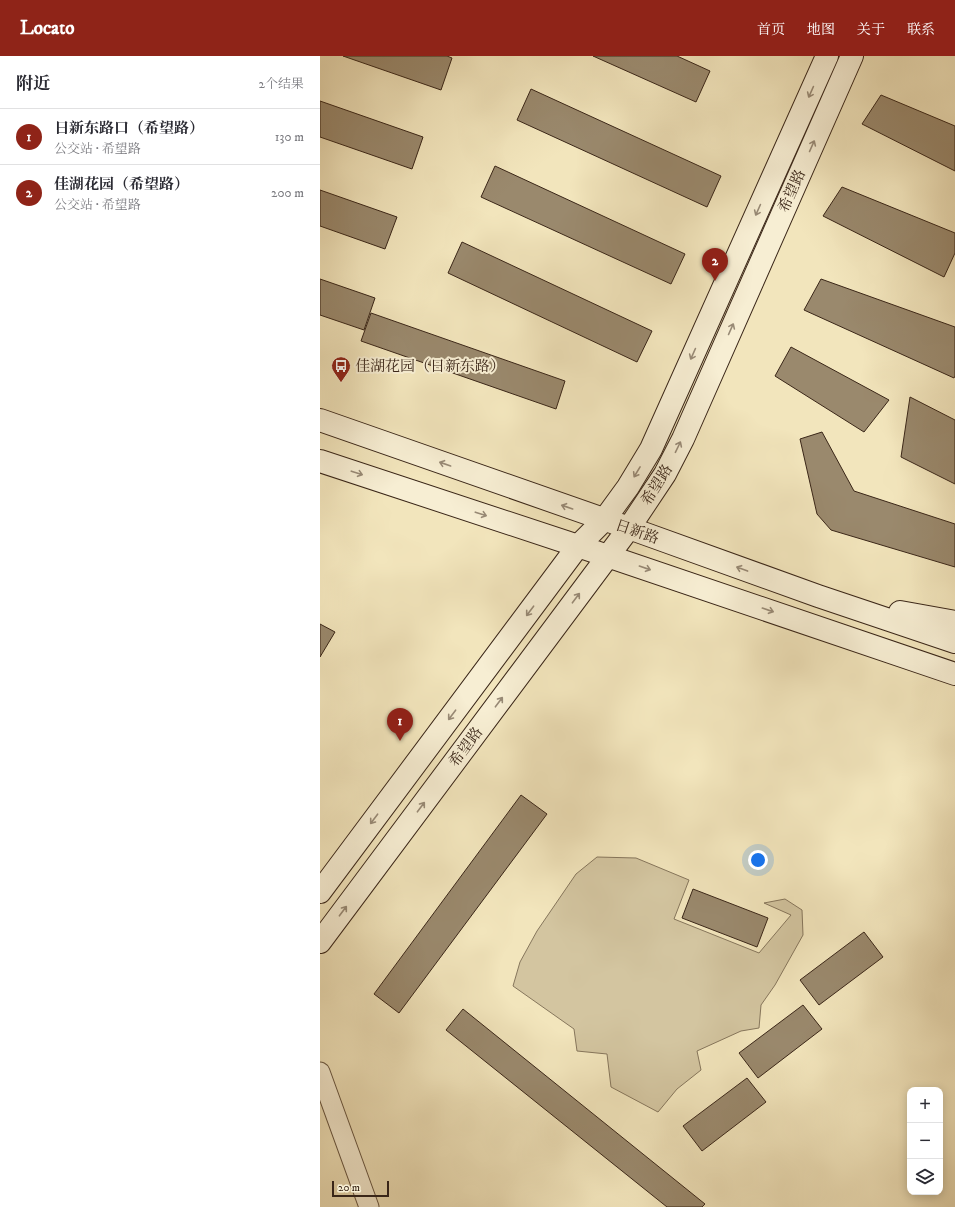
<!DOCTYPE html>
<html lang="zh">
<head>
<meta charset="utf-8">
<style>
  :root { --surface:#fff; --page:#f7f7f7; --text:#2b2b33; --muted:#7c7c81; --line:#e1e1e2; --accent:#8f2418 }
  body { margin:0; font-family:"IM FELL DW Pica","Noto Serif SC",serif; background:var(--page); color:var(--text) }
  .controls { position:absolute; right:12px; bottom:12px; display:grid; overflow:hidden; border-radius:8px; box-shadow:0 2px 10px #0003 }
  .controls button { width:36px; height:36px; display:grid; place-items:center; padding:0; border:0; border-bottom:1px solid var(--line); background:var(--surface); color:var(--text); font:20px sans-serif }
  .scale { position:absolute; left:12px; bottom:10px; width:57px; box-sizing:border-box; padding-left:4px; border:2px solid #3a2618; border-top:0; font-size:11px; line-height:14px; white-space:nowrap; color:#3a2618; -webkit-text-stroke:3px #f7eed3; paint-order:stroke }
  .you { position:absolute; left:438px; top:804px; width:14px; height:14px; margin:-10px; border:3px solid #fff; border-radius:50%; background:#1a73e8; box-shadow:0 0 0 6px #1a73e833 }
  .badge { display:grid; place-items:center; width:26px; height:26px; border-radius:50%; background:var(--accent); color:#fff; font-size:13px; font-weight:700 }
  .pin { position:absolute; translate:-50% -33px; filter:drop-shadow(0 1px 2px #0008) }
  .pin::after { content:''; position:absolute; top:21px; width:14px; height:12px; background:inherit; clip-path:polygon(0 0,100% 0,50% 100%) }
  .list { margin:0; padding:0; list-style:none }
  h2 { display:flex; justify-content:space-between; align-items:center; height:52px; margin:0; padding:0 16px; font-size:17px }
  h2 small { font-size:13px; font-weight:400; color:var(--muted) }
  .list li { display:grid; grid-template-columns:26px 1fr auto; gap:12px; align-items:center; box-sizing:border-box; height:56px; padding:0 16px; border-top:1px solid var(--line) }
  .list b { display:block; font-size:15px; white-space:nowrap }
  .list p { margin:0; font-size:13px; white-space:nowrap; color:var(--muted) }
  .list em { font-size:13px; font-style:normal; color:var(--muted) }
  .icon { flex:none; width:22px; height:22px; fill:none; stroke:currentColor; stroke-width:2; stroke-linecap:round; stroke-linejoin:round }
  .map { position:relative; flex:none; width:635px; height:1151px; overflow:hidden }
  header { display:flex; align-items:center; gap:24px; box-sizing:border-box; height:56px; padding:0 20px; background:var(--accent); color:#fff }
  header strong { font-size:19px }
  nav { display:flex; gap:22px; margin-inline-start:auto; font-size:14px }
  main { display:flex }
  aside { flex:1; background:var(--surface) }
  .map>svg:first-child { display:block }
  .green { fill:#d3c5a0; stroke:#86765c }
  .building { fill:#9a896d; stroke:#3a2618 }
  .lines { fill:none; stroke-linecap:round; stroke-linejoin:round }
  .street-casing { stroke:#685641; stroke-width:21 }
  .secondary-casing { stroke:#3a2618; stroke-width:24 }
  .street { stroke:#f7eed3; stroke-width:19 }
  .secondary { stroke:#f7eed3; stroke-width:22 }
  .oneway { stroke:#988a76 }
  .labels { text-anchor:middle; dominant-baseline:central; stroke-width:4; stroke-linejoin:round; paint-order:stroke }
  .street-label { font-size:15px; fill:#3a2618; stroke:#f7eed3 }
  .poi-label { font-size:15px; fill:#3a2618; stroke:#f7eed3; text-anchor:start }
</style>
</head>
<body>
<header>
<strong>Locato</strong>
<nav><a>首页</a><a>地图</a><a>关于</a><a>联系</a></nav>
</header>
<main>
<aside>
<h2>附近<small>2个结果</small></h2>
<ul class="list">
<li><span class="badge">1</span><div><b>日新东路口（希望路）</b><p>公交站 · 希望路</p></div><em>130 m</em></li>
<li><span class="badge">2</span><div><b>佳湖花园（希望路）</b><p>公交站 · 希望路</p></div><em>200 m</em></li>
</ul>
</aside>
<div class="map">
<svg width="635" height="1151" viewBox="0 0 635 1151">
  <rect width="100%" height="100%" fill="#f2e5bc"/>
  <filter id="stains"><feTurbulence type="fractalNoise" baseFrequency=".005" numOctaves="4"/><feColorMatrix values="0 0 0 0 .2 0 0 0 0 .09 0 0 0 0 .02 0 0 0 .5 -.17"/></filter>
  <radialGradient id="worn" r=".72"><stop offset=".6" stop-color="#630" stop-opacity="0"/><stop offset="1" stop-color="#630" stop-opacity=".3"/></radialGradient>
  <!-- green -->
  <path class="green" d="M277 801 316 802 369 824 354 863 439 897 471 859 444 847 465 843 482 854 483 879 455 929 441 949 439 972 421 975 377 995 381 1014 357 1033 338 1056 291 1031 287 998 257 995 254 973 193 930 200 906 217 875 256 818Z"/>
  <!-- building -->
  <g class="building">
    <path d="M23 0H127L132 2 121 34Z"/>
    <path d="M273 0H357L390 15 376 46Z"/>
    <path d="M211 33 401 120 387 151 197 64Z"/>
    <path d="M561 39 635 70V115L542 68Z"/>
    <path d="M0 45 103 81 92 113 0 81Z"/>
    <path d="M175 110 365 198 351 228 161 141Z"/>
    <path d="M522 131 635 177V197L624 221 503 160Z"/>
    <path d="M0 134 77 161 65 193 0 170Z"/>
    <path d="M142 186 332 275 317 306 128 217Z"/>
    <path d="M0 223 55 242 44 274 0 259Z"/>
    <path d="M501 223 635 271V320L634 322 484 254Z"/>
    <path d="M51 257 245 325 236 353 41 285Z"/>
    <path d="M471 291 569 344 544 376 455 320Z"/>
    <path d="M590 341 635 364V428L581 401Z"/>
    <path d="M502 376 534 435 635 468V511L511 474 497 458 480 383Z"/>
    <path d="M0 568 15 576 0 601Z"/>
    <path d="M201 739 227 758 79 957 54 938Z"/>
    <path d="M373 833 448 862 437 891 362 862Z"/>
    <path d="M544 876 563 901 499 949 480 924Z"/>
    <path d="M483 949 502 973 438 1022 419 997Z"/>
    <path d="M143 953 385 1148 382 1151H347L126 974Z"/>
    <path d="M427 1022 446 1046 382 1095 363 1070Z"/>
  </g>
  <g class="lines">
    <defs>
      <path id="street" d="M0 1016 49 1151"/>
      <g id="secondary">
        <path d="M0 364 309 472 498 540 635 586"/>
        <path d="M0 405 258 490 635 618"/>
        <path d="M580 556 635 566"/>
        <path d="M0 836 258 490 284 464 308 431 331 393 507 0"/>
        <path d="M0 886 309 472 345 418 363 383 532 0"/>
      </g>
    </defs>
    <!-- street casing -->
    <use href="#street" class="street-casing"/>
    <!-- secondary casing -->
    <use href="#secondary" class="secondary-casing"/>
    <!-- street -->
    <use href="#street" class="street"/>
    <!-- secondary -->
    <use href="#secondary" class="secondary"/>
  </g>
  <!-- one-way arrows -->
  <defs><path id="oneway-shaft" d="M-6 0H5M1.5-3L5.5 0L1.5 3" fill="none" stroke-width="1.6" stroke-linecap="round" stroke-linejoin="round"/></defs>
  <g class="oneway">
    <use href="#oneway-shaft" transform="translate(491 36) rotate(114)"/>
    <use href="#oneway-shaft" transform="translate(492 90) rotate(-66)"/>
    <use href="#oneway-shaft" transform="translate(438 154) rotate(114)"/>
    <use href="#oneway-shaft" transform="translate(411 273) rotate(-66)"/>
    <use href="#oneway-shaft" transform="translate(373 298) rotate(114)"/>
    <use href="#oneway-shaft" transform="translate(358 391) rotate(-64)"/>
    <use href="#oneway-shaft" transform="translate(125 408) rotate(-161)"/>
    <use href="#oneway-shaft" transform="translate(317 416) rotate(121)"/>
    <use href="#oneway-shaft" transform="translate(37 417) rotate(18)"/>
    <use href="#oneway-shaft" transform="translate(247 451) rotate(-161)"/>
    <use href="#oneway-shaft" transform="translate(161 458) rotate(18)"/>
    <use href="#oneway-shaft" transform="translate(325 512) rotate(19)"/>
    <use href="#oneway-shaft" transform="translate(422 513) rotate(-160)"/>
    <use href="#oneway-shaft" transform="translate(256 542) rotate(-53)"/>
    <use href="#oneway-shaft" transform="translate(448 554) rotate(19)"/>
    <use href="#oneway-shaft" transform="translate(210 555) rotate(127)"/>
    <use href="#oneway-shaft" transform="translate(179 646) rotate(-53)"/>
    <use href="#oneway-shaft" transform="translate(132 659) rotate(127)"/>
    <use href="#oneway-shaft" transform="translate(101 751) rotate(-53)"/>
    <use href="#oneway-shaft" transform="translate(54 763) rotate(127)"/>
    <use href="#oneway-shaft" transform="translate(23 855) rotate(-53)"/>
  </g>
  <!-- icons -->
  <defs>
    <symbol id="bus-pin" viewBox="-11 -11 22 30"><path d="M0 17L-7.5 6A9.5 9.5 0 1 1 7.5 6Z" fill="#8f2418" stroke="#f7eed3"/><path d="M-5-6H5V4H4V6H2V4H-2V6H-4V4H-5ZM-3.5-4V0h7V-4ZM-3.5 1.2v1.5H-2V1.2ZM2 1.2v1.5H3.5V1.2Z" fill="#fff"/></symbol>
  </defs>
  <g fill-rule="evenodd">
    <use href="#bus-pin" x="10" y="299" width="22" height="30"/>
  </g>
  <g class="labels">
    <!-- street labels -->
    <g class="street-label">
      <text transform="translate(472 135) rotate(-66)">希望路</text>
      <text transform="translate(337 429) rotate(-58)">希望路</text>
      <text transform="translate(317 476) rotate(19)">日新路</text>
      <text transform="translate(146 691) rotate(-53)">希望路</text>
    </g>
    <!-- poi labels -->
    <g class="poi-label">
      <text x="35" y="310">佳湖花园（日新东路）</text>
    </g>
  </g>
  <rect width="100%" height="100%" filter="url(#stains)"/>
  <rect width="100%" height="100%" fill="url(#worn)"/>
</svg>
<div class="controls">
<button>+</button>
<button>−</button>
<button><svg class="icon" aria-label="layers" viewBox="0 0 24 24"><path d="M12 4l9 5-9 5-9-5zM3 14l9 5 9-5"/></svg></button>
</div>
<div class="scale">20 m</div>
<div class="you"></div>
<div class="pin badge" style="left:80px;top:685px">1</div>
<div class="pin badge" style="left:395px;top:225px">2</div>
</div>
</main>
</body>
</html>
